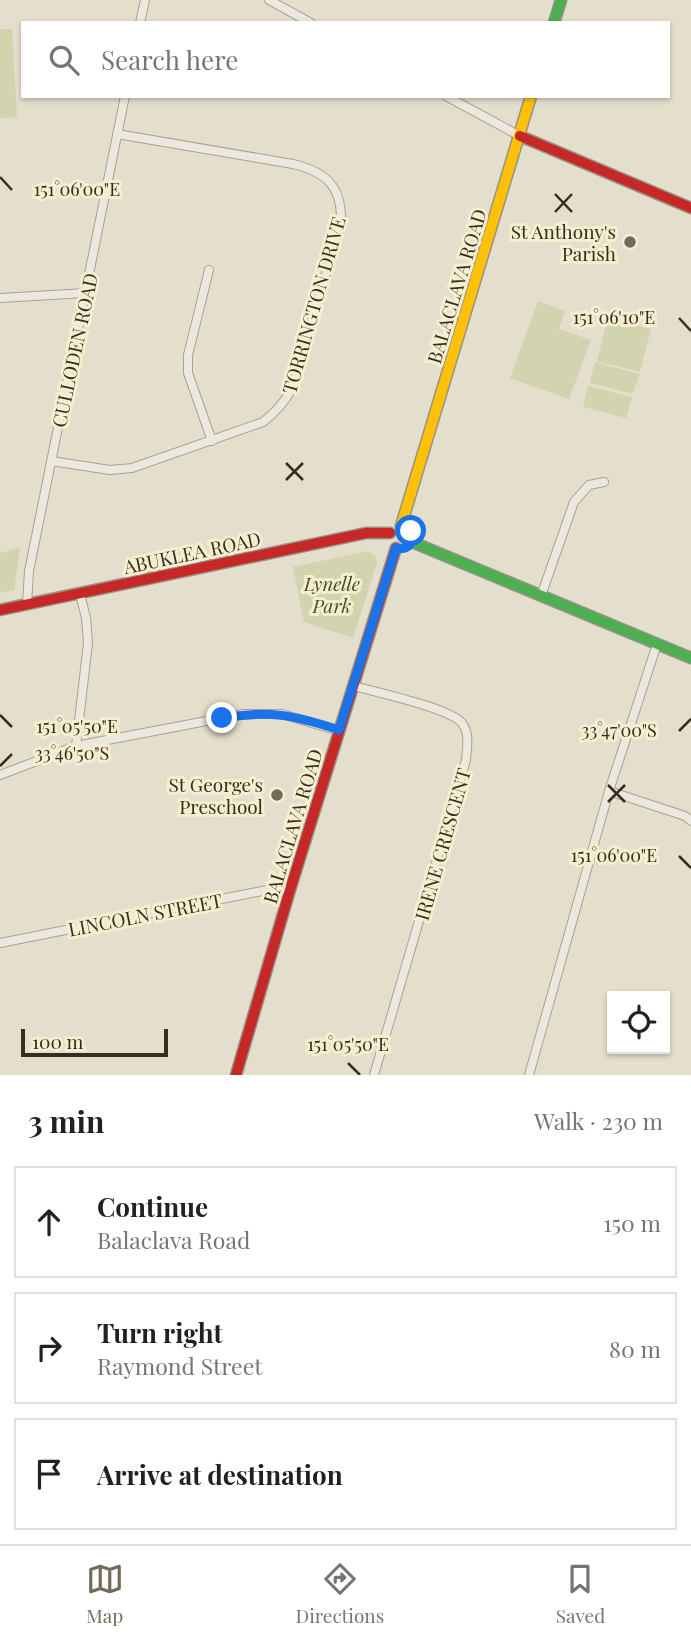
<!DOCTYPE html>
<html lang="en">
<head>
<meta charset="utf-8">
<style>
  :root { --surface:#fff; --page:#f6f6f6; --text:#202124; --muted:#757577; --line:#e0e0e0; --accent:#746a5a }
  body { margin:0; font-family:"Playfair Display",serif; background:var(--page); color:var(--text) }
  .controls { position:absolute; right:21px; bottom:21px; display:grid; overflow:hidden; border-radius:0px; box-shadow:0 2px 5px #0004 }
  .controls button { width:63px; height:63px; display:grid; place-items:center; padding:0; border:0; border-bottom:2px solid var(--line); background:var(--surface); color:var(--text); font:35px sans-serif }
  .scale { position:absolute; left:21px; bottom:18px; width:147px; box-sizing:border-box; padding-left:7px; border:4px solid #372c1d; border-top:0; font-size:19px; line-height:24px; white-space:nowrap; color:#372c1d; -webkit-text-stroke:5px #f5eed0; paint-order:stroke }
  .stop { position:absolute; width:21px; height:21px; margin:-16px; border:5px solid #1a73e8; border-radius:50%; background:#fff }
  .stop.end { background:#1a73e8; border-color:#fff; box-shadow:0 2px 7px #0008 }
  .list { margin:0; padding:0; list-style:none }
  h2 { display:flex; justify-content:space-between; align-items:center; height:91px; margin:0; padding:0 28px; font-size:30px }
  h2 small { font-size:23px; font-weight:400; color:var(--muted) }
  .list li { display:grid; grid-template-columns:46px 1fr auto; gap:21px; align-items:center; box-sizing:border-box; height:112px; margin:0 14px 14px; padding:0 14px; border:2px solid var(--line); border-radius:0px }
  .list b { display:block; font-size:26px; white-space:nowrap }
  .list p { margin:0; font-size:23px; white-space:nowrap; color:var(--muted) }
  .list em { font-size:23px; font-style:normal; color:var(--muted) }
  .icon { flex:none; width:38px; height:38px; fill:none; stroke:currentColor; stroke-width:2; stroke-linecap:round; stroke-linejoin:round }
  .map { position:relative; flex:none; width:691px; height:1075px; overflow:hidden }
  .search { position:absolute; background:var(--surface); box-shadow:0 2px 5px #0004; left:21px; right:21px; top:21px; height:77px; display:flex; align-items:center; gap:18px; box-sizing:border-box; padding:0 24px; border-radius:0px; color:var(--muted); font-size:26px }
  .sheet { height:469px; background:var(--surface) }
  nav { display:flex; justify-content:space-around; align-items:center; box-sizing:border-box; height:98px; border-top:2px solid var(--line); background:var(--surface); font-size:19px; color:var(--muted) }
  nav a { display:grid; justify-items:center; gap:4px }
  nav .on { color:var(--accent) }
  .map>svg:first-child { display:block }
  .green { fill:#d1d4ae }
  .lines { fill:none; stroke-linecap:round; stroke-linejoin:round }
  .street-casing { stroke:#a9a294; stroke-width:10 }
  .fast-casing { stroke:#989285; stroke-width:13 }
  .slow-casing { stroke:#989285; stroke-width:13 }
  .jam-casing { stroke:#989285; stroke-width:13 }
  .street { stroke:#ece8dd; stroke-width:8 }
  .fast { stroke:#4caf50; stroke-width:10 }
  .slow { stroke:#ffc107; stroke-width:10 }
  .jam { stroke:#c62828; stroke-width:10 }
  .route { stroke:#1a73e8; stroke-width:9 }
  .ticks { fill:none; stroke:#372c1d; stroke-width:2.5 }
  .poi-dot { fill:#746a5a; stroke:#f5eed0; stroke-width:2.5 }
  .labels { text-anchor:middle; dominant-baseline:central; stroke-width:6; stroke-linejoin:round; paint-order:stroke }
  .poi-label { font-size:19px; fill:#372c1d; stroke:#f5eed0; text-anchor:end }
  .street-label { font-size:19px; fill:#372c1d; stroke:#f5eed0 }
  .park-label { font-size:19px; font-style:italic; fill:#435323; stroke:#f5eed0 }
  .ticks-label { font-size:18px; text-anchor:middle; fill:#372c1d; stroke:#f5eed0; stroke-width:6; stroke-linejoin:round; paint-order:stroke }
</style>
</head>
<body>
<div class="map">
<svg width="691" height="1075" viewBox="0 0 691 1075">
  <rect width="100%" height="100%" fill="#e4decc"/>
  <!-- green -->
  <g class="green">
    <path d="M0 29H12L17 117 0 118Z"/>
    <path d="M538 301 565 311 559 329 591 340 569 399 510 378Z"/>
    <path d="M608 318 651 329 640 372 597 361Z"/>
    <path d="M595 362 639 374 633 394 590 383Z"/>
    <path d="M588 386 632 397 626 418 583 407Z"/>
    <path d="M20 548 14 590 0 593V553Z"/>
    <path d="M368 551 375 555 377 563 353 638 304 622 293 567Z"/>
  </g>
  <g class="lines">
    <defs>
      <g id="street">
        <path d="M269 0 311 23"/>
        <path d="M140 23 145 0"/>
        <path d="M446 96 520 136"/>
        <path d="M209 270 188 355V373L212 441"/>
        <path d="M0 298 86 293"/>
        <path d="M51 461 110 470 132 468 263 422C276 412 284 403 292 389L341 222C342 186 326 172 293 164L117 134"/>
        <path d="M541 596 574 502 589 485 604 482"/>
        <path d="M27 604 29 571 125 96"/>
        <path d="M354 686C375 692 450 708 462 723 470 734 467 747 466 760L374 1075"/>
        <path d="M76 746 88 643 86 618 80 594"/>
        <path d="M0 775 76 746 243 714H282L339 731"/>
        <path d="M609 791 685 816 691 821"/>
        <path d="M0 943 277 888 290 890"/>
        <path d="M529 1075 609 791 657 644"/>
      </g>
      <g id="fast">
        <path d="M554 23 561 0"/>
        <path d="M412 542 691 658"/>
      </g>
      <path id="slow" d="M401 526 531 96"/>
      <g id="jam">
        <path d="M520 136 691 208"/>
        <path d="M0 610 366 533H390"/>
        <path d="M236 1075 290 890 396 548"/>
      </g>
    </defs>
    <!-- street casing -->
    <use href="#street" class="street-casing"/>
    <!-- fast casing -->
    <use href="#fast" class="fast-casing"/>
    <!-- slow casing -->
    <use href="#slow" class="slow-casing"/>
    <!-- jam casing -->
    <use href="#jam" class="jam-casing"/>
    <!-- street -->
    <use href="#street" class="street"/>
    <!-- fast -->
    <use href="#fast" class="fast"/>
    <!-- slow -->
    <use href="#slow" class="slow"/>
    <!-- jam -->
    <use href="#jam" class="jam"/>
  </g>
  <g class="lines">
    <!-- route -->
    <path class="route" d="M222 718C269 710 294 715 339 730L396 548C408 551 416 542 411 531"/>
  </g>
  <!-- ticks -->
  <path class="ticks" d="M0 177 12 190M555 194 572 212M555 212 572 194M679 318 691 331M286 463 303 480M286 480 303 463M0 715 12 727M679 731 691 719M0 766 12 754M608 785 625 802M608 802 625 785M679 856 691 868M348 1063 360 1075"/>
  <!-- markers -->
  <g class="poi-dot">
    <circle cx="630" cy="242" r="7"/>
    <circle cx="277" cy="795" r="7"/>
  </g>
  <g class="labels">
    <!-- poi labels -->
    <g class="poi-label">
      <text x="616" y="231">St Anthony's<tspan x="616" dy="22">Parish</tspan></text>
      <text x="263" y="784">St George's<tspan x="263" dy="22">Preschool</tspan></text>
    </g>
    <!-- street labels -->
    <g class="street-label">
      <text transform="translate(456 286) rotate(-73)">BALACLAVA ROAD</text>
      <text transform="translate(313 305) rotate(-74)">TORRINGTON DRIVE</text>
      <text transform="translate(74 350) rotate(-78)">CULLODEN ROAD</text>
      <text transform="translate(192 552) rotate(-12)">ABUKLEA ROAD</text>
      <text transform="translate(292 826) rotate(-73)">BALACLAVA ROAD</text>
      <text transform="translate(442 844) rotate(-74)">IRENE CRESCENT</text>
      <text transform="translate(145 914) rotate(-11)">LINCOLN STREET</text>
    </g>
    <!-- park labels -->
    <g class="park-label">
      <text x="332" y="583">Lynelle<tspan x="332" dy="22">Park</tspan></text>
    </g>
  </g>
  <g class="ticks-label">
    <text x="77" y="196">151°06'00"E</text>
    <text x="614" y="324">151°06'10"E</text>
    <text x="77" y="733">151°05'50"E</text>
    <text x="619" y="737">33°47'00"S</text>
    <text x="72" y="760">33°46'50"S</text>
    <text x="614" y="862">151°06'00"E</text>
    <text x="348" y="1051">151°05'50"E</text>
  </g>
</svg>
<div class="controls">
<button><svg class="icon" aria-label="locate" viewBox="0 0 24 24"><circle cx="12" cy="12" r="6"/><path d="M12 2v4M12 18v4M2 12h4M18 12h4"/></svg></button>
</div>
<div class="scale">100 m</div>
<div class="stop" style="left:411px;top:531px"></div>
<div class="stop end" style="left:222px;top:718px"></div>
<div class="search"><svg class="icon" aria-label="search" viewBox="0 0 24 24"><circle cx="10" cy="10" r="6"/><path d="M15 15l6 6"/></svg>Search here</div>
</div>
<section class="sheet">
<h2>3 min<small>Walk · 230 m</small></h2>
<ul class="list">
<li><svg class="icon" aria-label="ahead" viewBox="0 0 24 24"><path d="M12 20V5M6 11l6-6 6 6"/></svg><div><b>Continue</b><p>Balaclava Road</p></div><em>150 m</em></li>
<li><svg class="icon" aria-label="right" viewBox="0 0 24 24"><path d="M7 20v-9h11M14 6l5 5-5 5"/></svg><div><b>Turn right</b><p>Raymond Street</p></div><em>80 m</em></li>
<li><svg class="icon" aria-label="arrive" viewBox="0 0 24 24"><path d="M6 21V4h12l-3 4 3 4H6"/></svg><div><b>Arrive at destination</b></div></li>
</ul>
</section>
<nav>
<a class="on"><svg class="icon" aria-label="map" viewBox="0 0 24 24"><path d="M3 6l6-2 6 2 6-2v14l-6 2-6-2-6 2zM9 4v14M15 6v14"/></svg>Map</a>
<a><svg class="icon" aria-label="directions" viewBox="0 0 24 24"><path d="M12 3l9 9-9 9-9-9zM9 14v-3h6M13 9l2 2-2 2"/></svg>Directions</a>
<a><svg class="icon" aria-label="saved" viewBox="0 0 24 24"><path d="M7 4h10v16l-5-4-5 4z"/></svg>Saved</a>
</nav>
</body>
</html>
